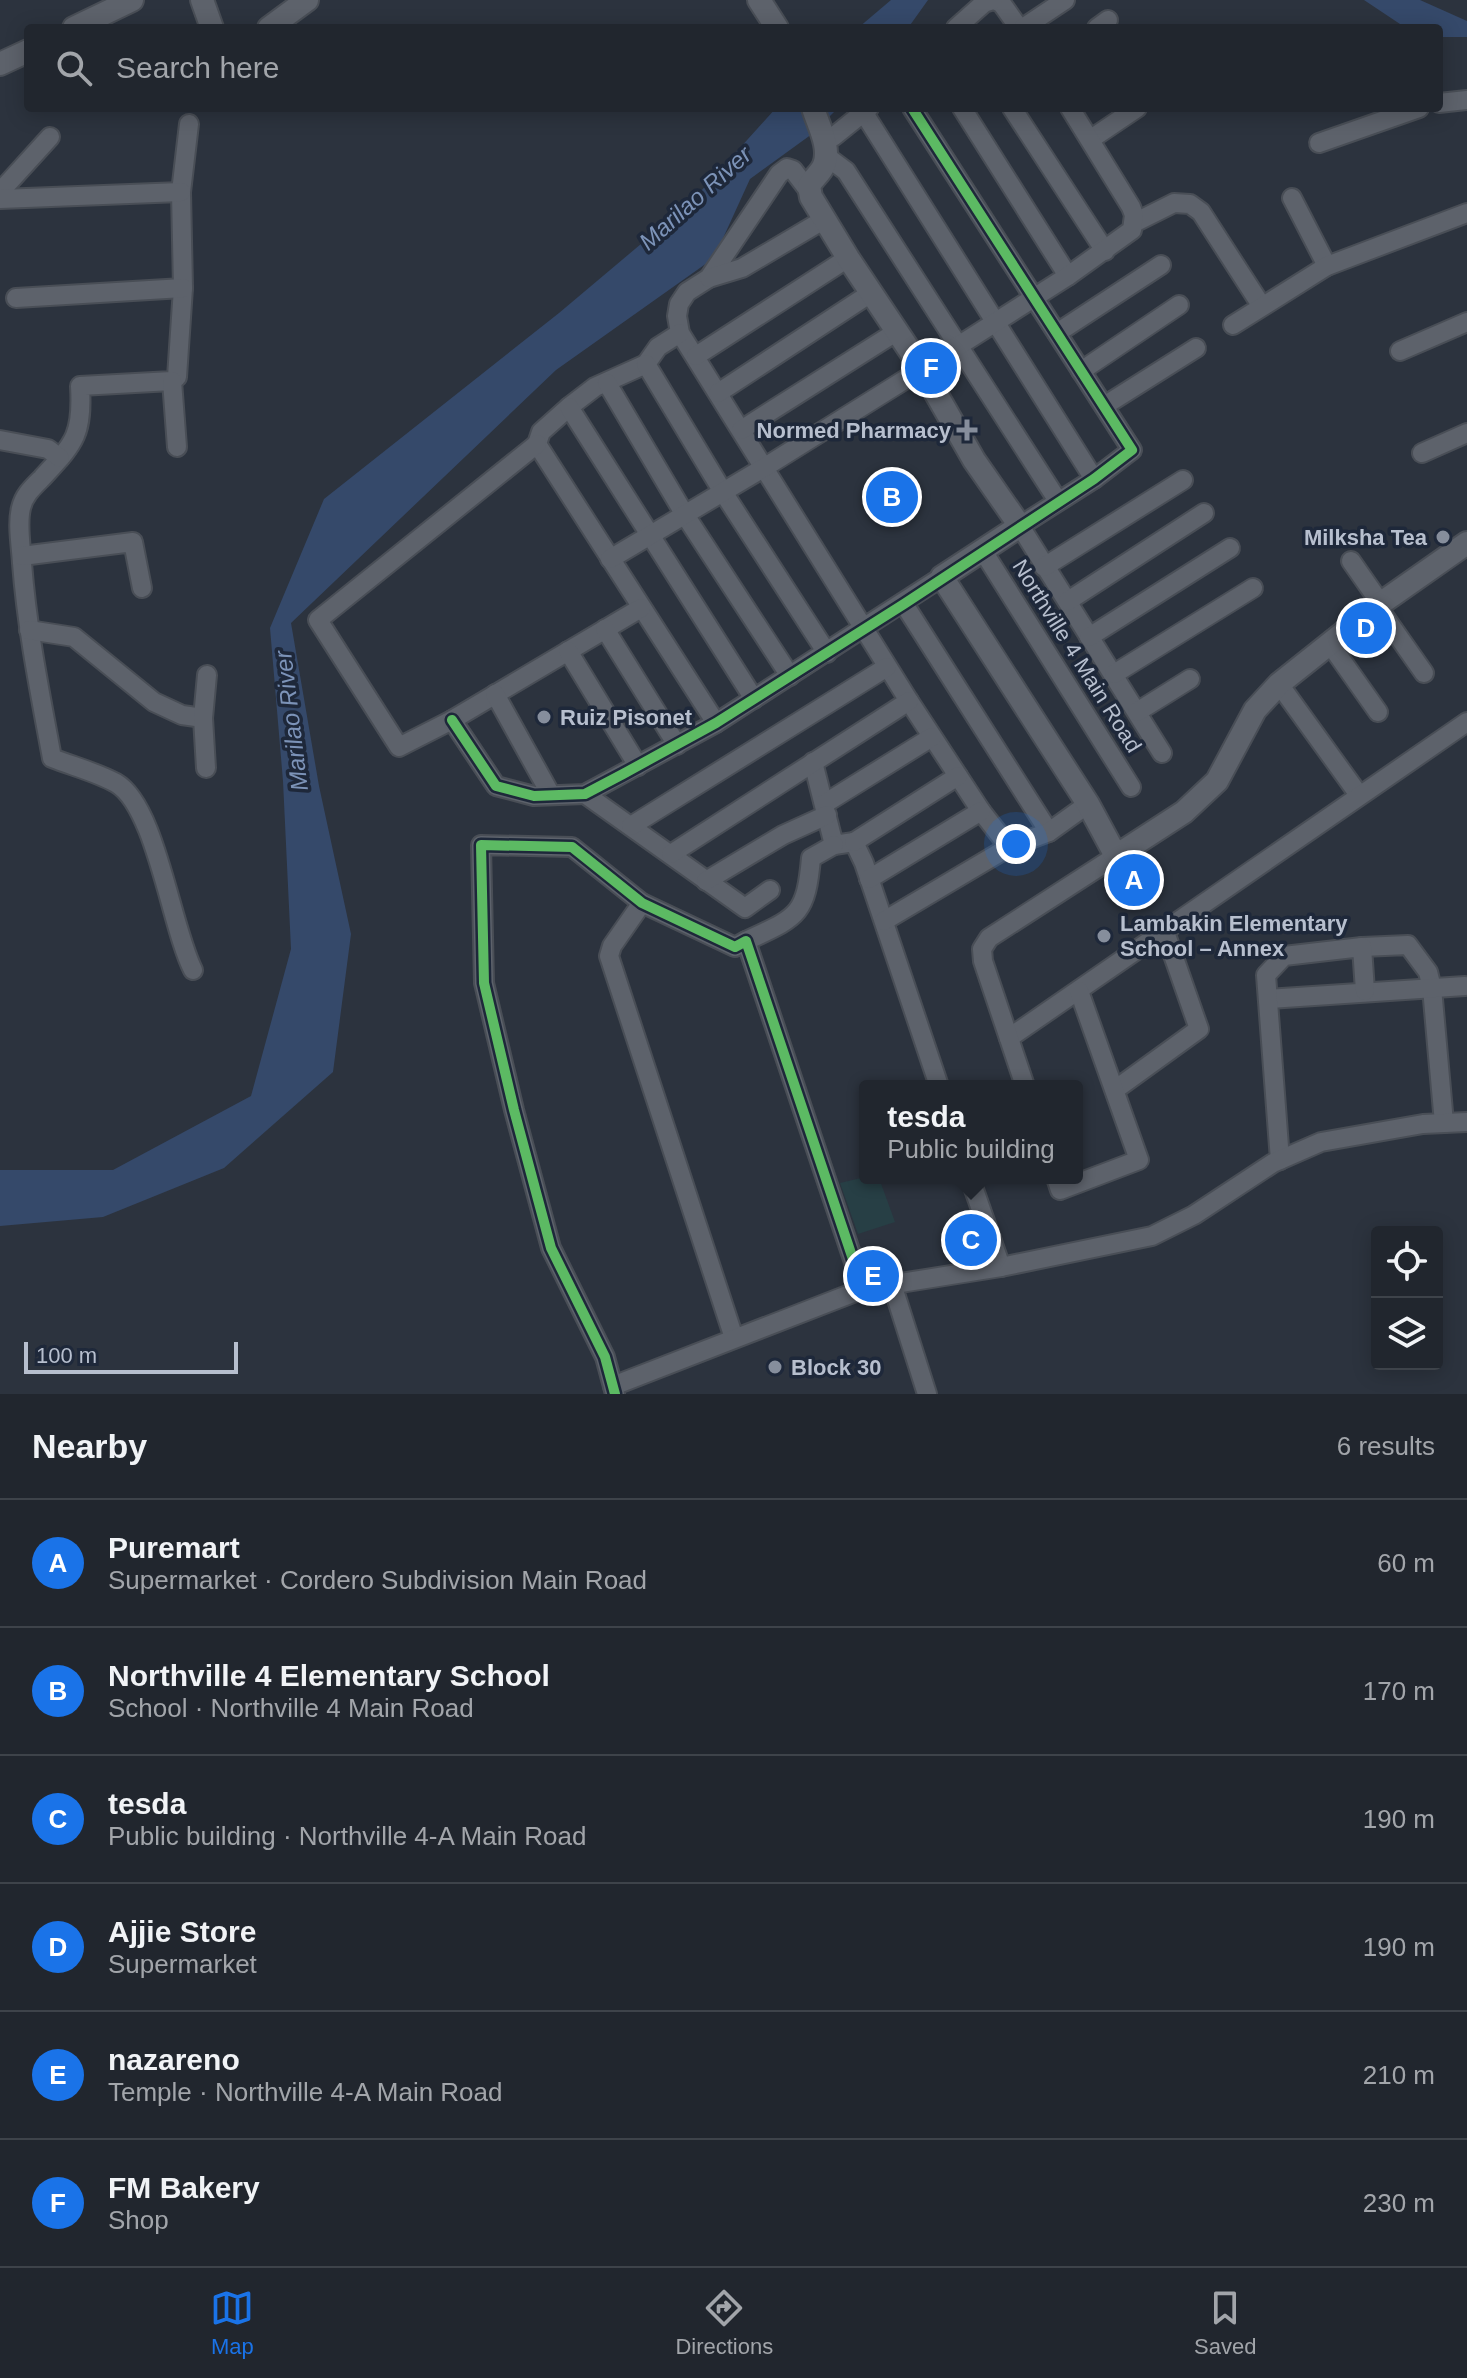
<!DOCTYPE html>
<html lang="en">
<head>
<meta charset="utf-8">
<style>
  :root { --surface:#21262e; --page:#292e36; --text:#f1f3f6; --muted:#a2a5aa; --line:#3e434a; --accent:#1a73e8 }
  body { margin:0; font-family:Helvetica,sans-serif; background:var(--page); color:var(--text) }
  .controls { position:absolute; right:24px; bottom:24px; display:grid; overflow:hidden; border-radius:8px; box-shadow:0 4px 20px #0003 }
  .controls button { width:72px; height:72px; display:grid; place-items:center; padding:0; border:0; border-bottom:2px solid var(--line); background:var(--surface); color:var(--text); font:40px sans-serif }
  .scale { position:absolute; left:24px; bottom:20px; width:214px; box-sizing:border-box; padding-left:8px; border:4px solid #b7bfce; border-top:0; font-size:22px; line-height:28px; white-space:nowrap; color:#b7bfce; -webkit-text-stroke:6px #1e283a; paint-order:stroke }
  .you { position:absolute; left:1016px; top:844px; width:28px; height:28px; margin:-20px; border:6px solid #fff; border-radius:50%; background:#1a73e8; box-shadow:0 0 0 12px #1a73e833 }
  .badge { display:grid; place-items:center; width:52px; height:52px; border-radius:50%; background:var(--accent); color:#fff; font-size:26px; font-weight:700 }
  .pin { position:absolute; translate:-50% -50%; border:4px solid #fff; box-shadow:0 2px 8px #0006 }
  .popup { position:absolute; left:859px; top:1080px; width:224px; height:104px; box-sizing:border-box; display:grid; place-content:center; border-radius:8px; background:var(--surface); filter:drop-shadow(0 2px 6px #0005); font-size:26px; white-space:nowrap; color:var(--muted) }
  .popup b { font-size:30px; color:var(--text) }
  .popup::after { content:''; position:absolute; left:50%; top:100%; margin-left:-16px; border:16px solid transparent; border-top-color:var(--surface) }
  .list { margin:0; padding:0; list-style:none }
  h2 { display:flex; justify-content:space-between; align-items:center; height:104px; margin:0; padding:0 32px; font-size:34px }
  h2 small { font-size:26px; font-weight:400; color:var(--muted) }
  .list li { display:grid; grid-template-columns:52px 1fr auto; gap:24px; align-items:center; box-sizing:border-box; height:128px; padding:0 32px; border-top:2px solid var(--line) }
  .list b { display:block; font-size:30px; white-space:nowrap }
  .list p { margin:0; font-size:26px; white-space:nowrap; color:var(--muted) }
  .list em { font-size:26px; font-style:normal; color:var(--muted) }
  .icon { flex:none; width:44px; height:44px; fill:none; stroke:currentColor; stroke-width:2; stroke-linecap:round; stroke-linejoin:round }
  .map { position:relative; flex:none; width:1467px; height:1394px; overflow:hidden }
  .search { position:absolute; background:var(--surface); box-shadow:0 4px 20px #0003; left:24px; right:24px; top:24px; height:88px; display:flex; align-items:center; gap:20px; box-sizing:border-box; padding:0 28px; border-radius:8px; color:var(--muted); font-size:30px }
  .sheet { height:872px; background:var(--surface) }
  nav { display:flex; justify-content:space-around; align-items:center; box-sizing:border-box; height:112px; border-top:2px solid var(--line); background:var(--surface); font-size:22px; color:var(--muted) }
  nav a { display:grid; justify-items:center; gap:4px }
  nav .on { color:var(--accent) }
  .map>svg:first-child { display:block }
  .green { fill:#273f45 }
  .water { fill:#35496a }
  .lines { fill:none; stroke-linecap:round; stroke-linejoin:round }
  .minor-casing { stroke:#494e56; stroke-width:22 }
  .tertiary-casing { stroke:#494e56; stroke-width:26 }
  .minor { stroke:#5d626b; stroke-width:18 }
  .tertiary { stroke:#5d626b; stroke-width:22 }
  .cycleway-casing { stroke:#1e283a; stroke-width:15 }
  .cycleway { stroke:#5cba63; stroke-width:10 }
  .poi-dot { fill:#868e9c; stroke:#1e283a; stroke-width:3 }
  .labels { text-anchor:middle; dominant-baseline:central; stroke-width:7; stroke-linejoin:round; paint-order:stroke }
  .poi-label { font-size:22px; font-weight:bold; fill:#b7bfce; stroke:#1e283a; text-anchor:start }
  .street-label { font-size:22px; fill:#b7bfce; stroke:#1e283a }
  .water-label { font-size:24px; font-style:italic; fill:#7c93b8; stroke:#1e283a }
</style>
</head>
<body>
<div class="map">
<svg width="1467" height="1394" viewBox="0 0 1467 1394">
  <rect width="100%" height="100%" fill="#2c333e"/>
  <!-- green -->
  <path class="green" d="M865 1177 879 1178 895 1222 858 1234 840 1183Z"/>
  <!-- water -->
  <g class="water">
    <path d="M891 0H928L908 28H858Z"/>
    <path d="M1364 0H1420L1467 21V37H1439V28H1406Z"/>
    <path d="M776 108H838L812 134 750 179 714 258 556 370 291 623 319 786 351 934 333 1072 224 1168 103 1217 0 1226V1170H113L251 1096 291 949 283 781 270 628 324 499 559 313 692 201Z"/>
  </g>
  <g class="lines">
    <defs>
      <g id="minor">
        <path d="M995 0 1002 4 1019 28"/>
        <path d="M956 28 984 3 993 0"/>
        <path d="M1023 28 1065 0"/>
        <path d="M1097 28 1108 20"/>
        <path d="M1439 103 1467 100"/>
        <path d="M912 108 1132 450 1094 479 1020 526 1162 753"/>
        <path d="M962 108 1068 276"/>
        <path d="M1012 108 1105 251"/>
        <path d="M864 113 1094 479"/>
        <path d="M189 124 181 192 183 288 177 377 172 381 80 386C83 436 74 443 42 478 33 487 24 495 21 508 17 524 21 546 22 563 27 629 40 693 52 758 72 766 96 772 116 783 156 806 171 927 193 970"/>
        <path d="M833 137 869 108"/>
        <path d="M1091 139 1137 108"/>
        <path d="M1319 143 1419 108"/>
        <path d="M826 156 846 171 1058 501"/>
        <path d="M809 191 793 170 787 168 779 174 709 278 687 292 679 304 677 316 680 333 909 701 981 811 1009 847"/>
        <path d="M0 192 50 137"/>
        <path d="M1292 198 1327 266"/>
        <path d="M0 199 181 192"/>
        <path d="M1134 223 1174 203 1190 204 1201 212 1261 305"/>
        <path d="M709 278 742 268 825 219"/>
        <path d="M16 298 183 288"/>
        <path d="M1233 325 1327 266 1467 213"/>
        <path d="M680 333 658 347 646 364 595 387 569 407 541 432 537 444 716 723"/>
        <path d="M1057 333 1161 265"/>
        <path d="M1400 351 1467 322"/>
        <path d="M696 356 848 258"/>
        <path d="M646 364 723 492 827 653"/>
        <path d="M1081 371 1179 305"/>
        <path d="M172 381 177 447"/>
        <path d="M607 383 685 515 790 676"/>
        <path d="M718 393 871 293"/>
        <path d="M1104 406 1196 348"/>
        <path d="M569 407 754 699"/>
        <path d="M741 430 896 332"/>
        <path d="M0 440 48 449 60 458"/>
        <path d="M537 444 318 620 399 747 452 720 641 608"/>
        <path d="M1422 453 1467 433"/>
        <path d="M983 551 1131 787"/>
        <path d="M22 556 133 542 142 588"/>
        <path d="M610 559 765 467 922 369 1068 276 1132 230 1134 215 1131 207 1070 108"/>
        <path d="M1351 561 1381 604"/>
        <path d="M1044 567 1183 480"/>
        <path d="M1068 601 1204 513"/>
        <path d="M904 604 1049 832"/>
        <path d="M1377 606 1424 673"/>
        <path d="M605 629 677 745"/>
        <path d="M29 630 74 637 154 702 182 715 203 718"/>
        <path d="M1089 637 1230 548"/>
        <path d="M1330 644 1378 712"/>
        <path d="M568 651 638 766"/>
        <path d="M1114 674 1253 588"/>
        <path d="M1279 684 1359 795"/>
        <path d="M495 694 551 795"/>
        <path d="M1137 712 1190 679"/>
        <path d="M452 720 496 786 534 796 585 794 716 723 942 577"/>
        <path d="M813 762 834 845 854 842 864 863 939 1086"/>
        <path d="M206 768 203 718 207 675"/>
        <path d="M585 794 745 908 770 890"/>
        <path d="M824 804 932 737"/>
        <path d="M631 826 887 667"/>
        <path d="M854 842 958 776"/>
        <path d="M671 854 909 701"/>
        <path d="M869 879 981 811"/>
        <path d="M706 881 783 835 827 815"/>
        <path d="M642 903 612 946 609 956 734 1338"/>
        <path d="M884 921 1009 847 1049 832 1088 804"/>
        <path d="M746 941C797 917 806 916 811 858L834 845"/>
        <path d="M1362 947 1408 945 1428 972 1432 988 1444 1123"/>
        <path d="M1268 999 1465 986"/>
        <path d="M1009 1038 1467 722"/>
        <path d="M1025 1086 983 961 982 949 989 938 1116 856"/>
        <path d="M1116 1089 1199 1029 1165 932"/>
        <path d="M1280 1160 1266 975 1284 956 1362 947 1365 991"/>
        <path d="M970 1178 1001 1267"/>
        <path d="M1056 1178 1060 1190 1139 1160 1079 991"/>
        <path d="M892 1284 927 1394"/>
        <path d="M613 1386 863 1289 1001 1267 1152 1236 1194 1215 1273 1163 1321 1142 1423 1124 1467 1122"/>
        <path d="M615 1394 605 1357 551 1248 514 1110 484 983 481 845 572 847 642 903 735 947 746 941 863 1289"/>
      </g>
      <g id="tertiary">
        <path d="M202 0 212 28"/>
        <path d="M759 0 777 28"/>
        <path d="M74 28 132 0"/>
        <path d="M269 28 307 0"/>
        <path d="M0 64 28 51"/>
        <path d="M813 108C818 125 831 147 824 165 821 173 813 178 809 186L811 197 848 258 922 369 974 460 1020 526 942 577 1088 804 1116 856 1184 812 1217 781 1255 710 1279 684 1377 606 1467 543"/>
      </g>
    </defs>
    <!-- minor casing -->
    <use href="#minor" class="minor-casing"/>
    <!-- tertiary casing -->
    <use href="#tertiary" class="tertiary-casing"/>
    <!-- minor -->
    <use href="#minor" class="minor"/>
    <!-- tertiary -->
    <use href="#tertiary" class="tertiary"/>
    <defs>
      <g id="cycleway">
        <path d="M452 720 496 786 534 796 585 794 623 774 716 723 904 604 1094 479 1132 450 912 108"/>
        <path d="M615 1394 605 1357 551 1248 514 1110 484 983 481 845 572 847 642 903 735 947 746 941 863 1289"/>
      </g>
    </defs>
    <!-- cycleway casing -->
    <use href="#cycleway" class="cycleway-casing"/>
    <!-- cycleway -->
    <use href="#cycleway" class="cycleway"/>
  </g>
  <!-- markers -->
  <g class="poi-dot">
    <path d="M963 418h8v8h8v8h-8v8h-8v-8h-8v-8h8z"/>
    <circle cx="1443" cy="537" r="8"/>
    <circle cx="544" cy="717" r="8"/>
    <circle cx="1104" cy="936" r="8"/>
    <circle cx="775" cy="1367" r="8"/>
  </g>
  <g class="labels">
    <!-- poi labels -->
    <g class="poi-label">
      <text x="951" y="430" text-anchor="end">Normed Pharmacy</text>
      <text x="1427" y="537" text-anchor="end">Milksha Tea</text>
      <text x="560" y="717">Ruiz Pisonet</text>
      <text x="1120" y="923">Lambakin Elementary<tspan x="1120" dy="25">School – Annex</tspan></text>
      <text x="791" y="1367">Block 30</text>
    </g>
    <!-- street labels -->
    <g class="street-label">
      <text transform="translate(1077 656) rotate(58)">Northville 4 Main Road</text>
    </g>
    <!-- water labels -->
    <g class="water-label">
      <text transform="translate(695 198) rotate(-42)">Marilao River</text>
      <text transform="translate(291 721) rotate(-97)">Marilao River</text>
    </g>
  </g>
</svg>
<div class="controls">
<button><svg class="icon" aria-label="locate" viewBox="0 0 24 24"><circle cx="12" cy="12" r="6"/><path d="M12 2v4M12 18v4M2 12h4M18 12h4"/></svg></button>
<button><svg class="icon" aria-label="layers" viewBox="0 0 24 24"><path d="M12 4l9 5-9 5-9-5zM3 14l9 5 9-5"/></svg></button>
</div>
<div class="scale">100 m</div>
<div class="you"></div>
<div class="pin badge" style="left:1134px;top:880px">A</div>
<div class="pin badge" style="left:892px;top:497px">B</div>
<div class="pin badge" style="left:971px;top:1240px">C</div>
<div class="popup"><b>tesda</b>Public building</div>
<div class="pin badge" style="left:1366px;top:628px">D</div>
<div class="pin badge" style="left:873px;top:1276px">E</div>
<div class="pin badge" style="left:931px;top:368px">F</div>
<div class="search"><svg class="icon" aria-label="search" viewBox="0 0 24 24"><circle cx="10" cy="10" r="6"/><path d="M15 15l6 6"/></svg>Search here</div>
</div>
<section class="sheet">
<h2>Nearby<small>6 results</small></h2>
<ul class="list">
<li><span class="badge">A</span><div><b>Puremart</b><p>Supermarket · Cordero Subdivision Main Road</p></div><em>60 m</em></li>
<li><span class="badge">B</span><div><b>Northville 4 Elementary School</b><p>School · Northville 4 Main Road</p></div><em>170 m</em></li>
<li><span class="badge">C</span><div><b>tesda</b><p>Public building · Northville 4-A Main Road</p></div><em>190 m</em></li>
<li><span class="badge">D</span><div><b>Ajjie Store</b><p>Supermarket</p></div><em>190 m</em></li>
<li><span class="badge">E</span><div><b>nazareno</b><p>Temple · Northville 4-A Main Road</p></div><em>210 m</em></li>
<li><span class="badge">F</span><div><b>FM Bakery</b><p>Shop</p></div><em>230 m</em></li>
</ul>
</section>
<nav>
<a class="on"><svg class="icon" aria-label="map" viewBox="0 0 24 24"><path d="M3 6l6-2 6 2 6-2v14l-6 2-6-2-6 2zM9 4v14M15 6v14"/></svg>Map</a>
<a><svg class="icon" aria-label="directions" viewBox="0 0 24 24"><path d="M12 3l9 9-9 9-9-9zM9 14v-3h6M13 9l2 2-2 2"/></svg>Directions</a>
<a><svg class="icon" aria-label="saved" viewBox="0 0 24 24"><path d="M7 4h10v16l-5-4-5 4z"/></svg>Saved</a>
</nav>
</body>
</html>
